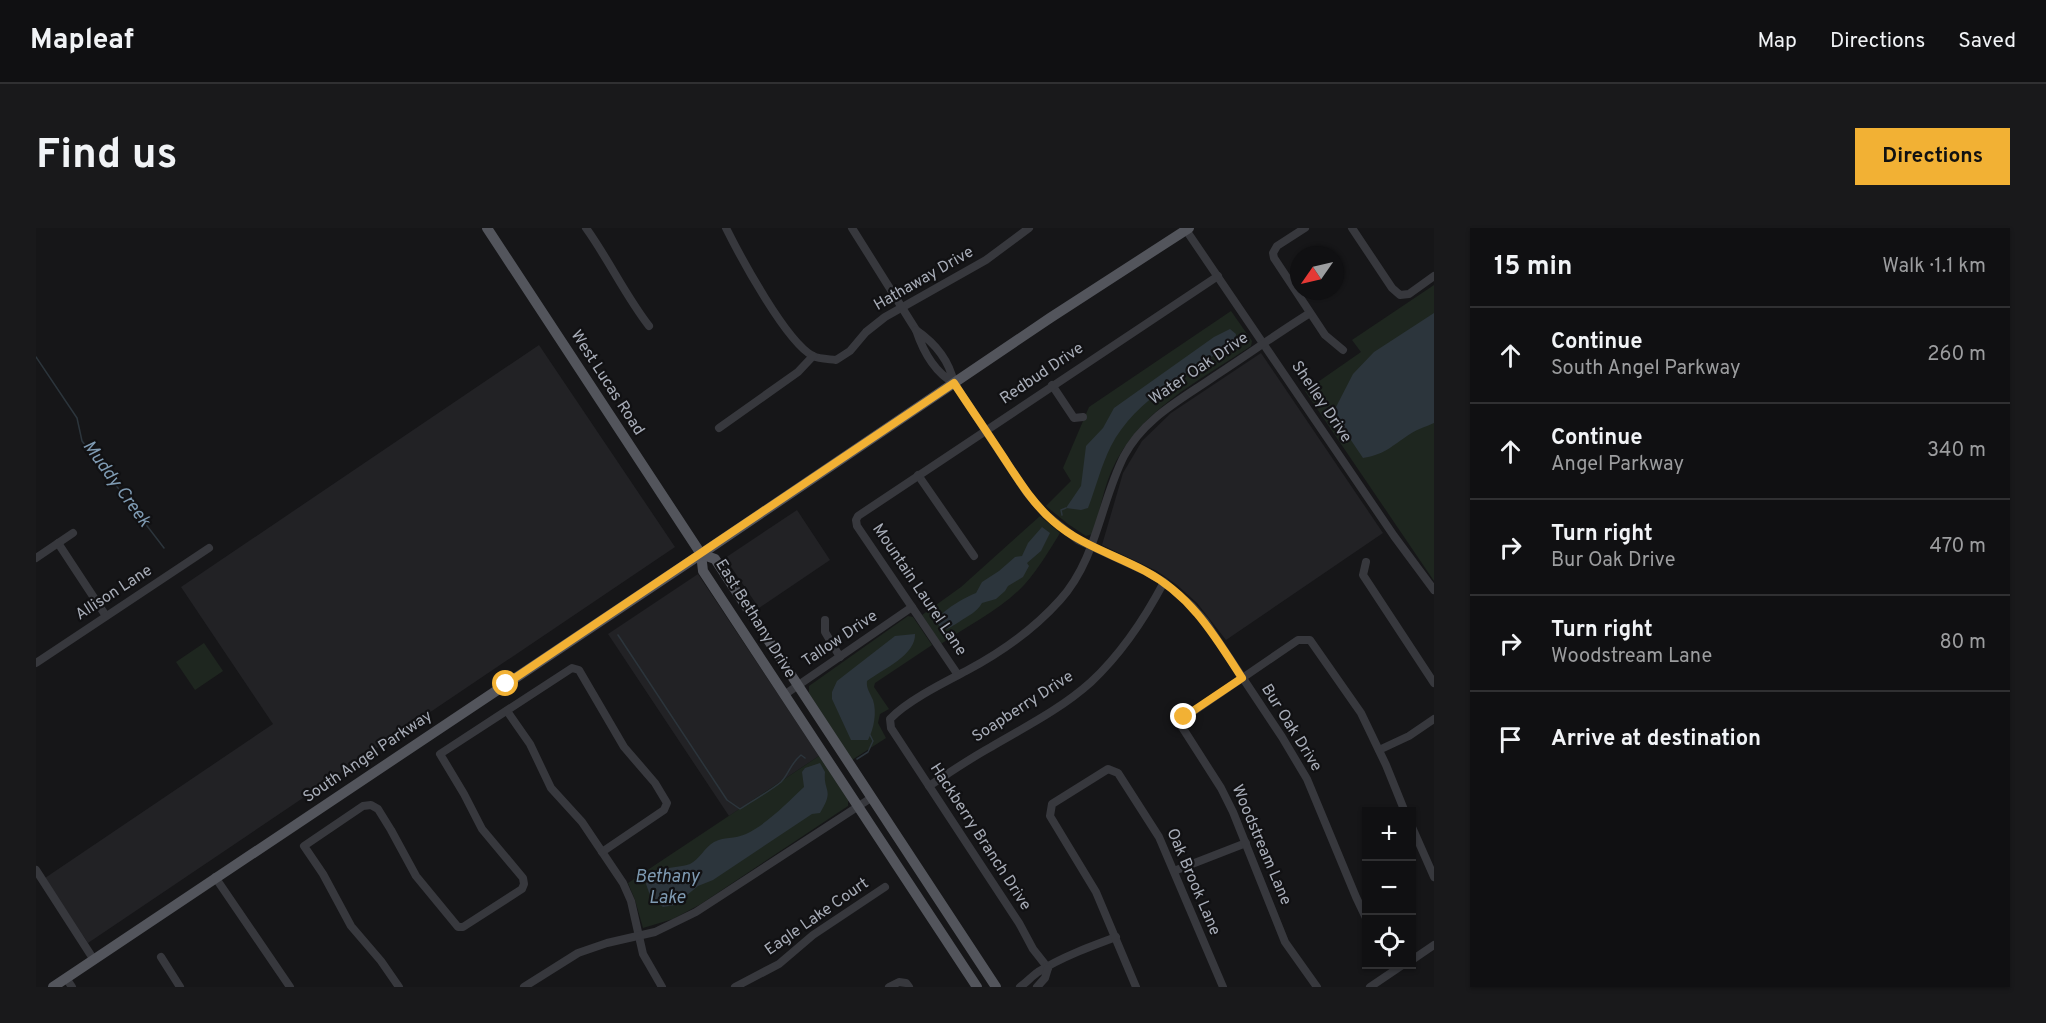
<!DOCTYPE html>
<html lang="en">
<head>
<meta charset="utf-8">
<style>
  :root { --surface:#101012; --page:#19191b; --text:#f1f3f6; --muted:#9c9d9f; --line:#303032; --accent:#f2b134 }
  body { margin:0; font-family:Overpass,sans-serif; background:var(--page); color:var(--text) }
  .controls { position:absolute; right:18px; bottom:18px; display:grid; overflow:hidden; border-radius:0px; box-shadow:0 2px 4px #0004 }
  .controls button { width:54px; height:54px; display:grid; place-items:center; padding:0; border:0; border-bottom:2px solid var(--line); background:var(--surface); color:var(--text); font:30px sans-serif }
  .compass { position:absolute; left:1254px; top:18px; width:54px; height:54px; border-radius:50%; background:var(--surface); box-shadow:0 2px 4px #0004; rotate:236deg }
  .stop { position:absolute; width:18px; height:18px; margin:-14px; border:4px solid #f2b134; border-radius:50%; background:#fff }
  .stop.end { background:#f2b134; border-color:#fff; box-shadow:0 2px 6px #0008 }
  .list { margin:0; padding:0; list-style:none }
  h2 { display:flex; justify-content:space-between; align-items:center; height:78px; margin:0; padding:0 24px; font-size:26px }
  h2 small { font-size:20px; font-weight:400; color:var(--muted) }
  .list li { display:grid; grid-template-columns:39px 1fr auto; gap:18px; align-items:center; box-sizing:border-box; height:96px; padding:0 24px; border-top:2px solid var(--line) }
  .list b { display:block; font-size:22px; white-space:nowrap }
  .list p { margin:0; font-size:20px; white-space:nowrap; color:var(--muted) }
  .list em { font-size:20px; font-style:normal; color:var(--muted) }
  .icon { flex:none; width:33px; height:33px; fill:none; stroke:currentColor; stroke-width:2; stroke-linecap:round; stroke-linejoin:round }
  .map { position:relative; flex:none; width:1398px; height:759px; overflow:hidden; border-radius:0px }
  header { display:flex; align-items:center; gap:36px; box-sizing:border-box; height:84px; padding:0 30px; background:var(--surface); border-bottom:2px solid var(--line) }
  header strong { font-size:28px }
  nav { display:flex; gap:33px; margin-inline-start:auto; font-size:21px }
  .intro { display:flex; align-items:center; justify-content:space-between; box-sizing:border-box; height:144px; padding:0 36px }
  h1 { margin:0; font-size:42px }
  .button { padding:15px 27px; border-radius:0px; background:var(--accent); color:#111; font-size:21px; font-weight:700 }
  main { display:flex; gap:36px; padding:0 36px }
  aside { flex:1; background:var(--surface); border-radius:0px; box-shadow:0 2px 4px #0004 }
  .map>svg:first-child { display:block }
  .built { fill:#222225 }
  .green { fill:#1e261f }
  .water { fill:#2c353c }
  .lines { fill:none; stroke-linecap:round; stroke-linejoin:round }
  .stream { stroke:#2c353c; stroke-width:1.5 }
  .minor { stroke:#37383d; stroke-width:8 }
  .major { stroke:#53555c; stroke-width:10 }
  .route { stroke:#f2b134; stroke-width:8 }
  .labels { text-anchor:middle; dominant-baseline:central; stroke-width:4.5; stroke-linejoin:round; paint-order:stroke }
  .street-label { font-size:16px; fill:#a8adb8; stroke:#111113 }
  .water-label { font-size:18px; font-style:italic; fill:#7f9bb3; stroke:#111113 }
</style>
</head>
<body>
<header>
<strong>Mapleaf</strong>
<nav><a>Map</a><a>Directions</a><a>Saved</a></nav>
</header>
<div class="intro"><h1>Find us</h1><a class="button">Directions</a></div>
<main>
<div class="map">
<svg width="1398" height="759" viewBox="0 0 1398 759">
  <rect width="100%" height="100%" fill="#161618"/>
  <!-- built -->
  <g class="built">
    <path d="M503 117 639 319 52 715 9 650 237 496 145 359Z"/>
    <path d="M1225 125 1347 305 1190 412 1161 375 1141 357 1121 343 1066 317 1087 245 1106 213 1135 185Z"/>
    <path d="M761 282 794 332 723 380 689 330Z"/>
    <path d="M662 346 783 528 693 588 572 406Z"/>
  </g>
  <!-- green -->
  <g class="green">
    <path d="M1398 57V353L1269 163 1325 124 1316 112Z"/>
    <path d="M1195 83 1216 113 1215 118C1163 153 1101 183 1075 244 1067 263 1063 286 1057 306L1050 308 1032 296 1010 278 1035 253 1027 240 1053 179Z"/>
    <path d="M1004 288 1024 305C1013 323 1003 340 989 356 967 380 933 397 905 416L886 387 925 359Z"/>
    <path d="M872 388 877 389 896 417 839 455 838 459 853 481 844 486 842 495 850 510 816 532 773 465V458Z"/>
    <path d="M168 415 187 443 159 462 140 434Z"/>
    <path d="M783 528 812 572V578L665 676 637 691 607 700 599 672 592 655Z"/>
  </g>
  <!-- water -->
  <g class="water">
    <path d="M1398 85V195C1389 199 1379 202 1371 208 1353 220 1349 226 1327 230L1300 190V179L1317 146 1338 124Z"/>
    <path d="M1194 101 1200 106 1199 114C1155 143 1100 170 1075 218 1065 238 1060 259 1052 280L1045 282 1030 280 1045 258 1050 218 1067 200 1078 180 1178 109Z"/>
    <path d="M1006 299 1014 305 1005 323 991 335 993 338 987 349 972 358 969 363 960 371 946 375C940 385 933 387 923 394 914 399 906 408 901 393 903 384 931 368 940 365L946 354 963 343 979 329 986 328 992 315Z"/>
    <path d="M879 406C880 427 847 441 831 453 830 460 834 465 837 472 841 484 838 501 832 512H815L796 471V464L801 453 859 408Z"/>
    <path d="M784 535 789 544C787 564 799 561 784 585L776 586 677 652 662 658 639 677 627 679 615 670 610 656C618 636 637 642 654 636 663 632 669 619 678 614 687 609 699 611 710 606 731 596 751 575 768 559L766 544 769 540Z"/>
  </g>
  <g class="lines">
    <!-- stream -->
    <g class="stream">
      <path d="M0 129 41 190 46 213 128 320"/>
      <path d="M1026 287 1025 282 1030 280"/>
      <path d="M582 407 691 572 704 581C717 572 733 564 745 554 753 546 754 536 765 527L769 530"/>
      <path d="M821 531 832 524 837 513 834 507"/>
    </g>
    <!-- minor -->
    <g class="minor">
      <path d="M550 0C573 32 589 67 613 98"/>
      <path d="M690 0C704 28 750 114 777 128 783 131 792 131 800 132L814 123 830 104 849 89 950 32 993 0"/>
      <path d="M816 0 880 102"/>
      <path d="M1269 0 1241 18 1237 25 1238 30 1289 107 1307 122"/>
      <path d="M1316 0 1356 60 1364 67 1373 66 1398 48"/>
      <path d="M1150 2 1358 308 1398 362"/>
      <path d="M918 155C898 144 887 123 880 102 899 115 913 132 918 155L991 265 1009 286 1042 312 1109 343 1128 354 1156 378 1169 393 1246 509 1271 551 1320 669 1330 690"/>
      <path d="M1016 157 1038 190 1047 189"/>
      <path d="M683 200 762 144 777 128"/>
      <path d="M882 247 938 328"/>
      <path d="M22 315 70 388"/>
      <path d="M0 330 37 305"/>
      <path d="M1330 334 1327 347 1398 455"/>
      <path d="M789 392V404L804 429"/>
      <path d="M0 435 173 320"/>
      <path d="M922 447 821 298 820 292 822 288 1182 48"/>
      <path d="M748 467 876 379"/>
      <path d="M471 483 494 516 515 560 546 594 587 655 595 673 607 726 626 759"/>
      <path d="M1343 522 1373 508 1398 491"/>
      <path d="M893 558C913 545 933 531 955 519 989 499 1025 481 1055 454 1085 426 1109 390 1128 354"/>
      <path d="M1376 599 1398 649"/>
      <path d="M0 642 58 732"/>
      <path d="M1138 643 1210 615"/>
      <path d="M179 649 254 759"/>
      <path d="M125 729 144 759"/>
      <path d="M1376 732 1398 717"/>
      <path d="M1012 740 997 721 983 695 855 500 854 491C871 473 907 455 930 443 964 425 998 401 1024 372 1061 331 1064 275 1088 228 1108 190 1146 171 1179 148 1211 127 1242 105 1274 85"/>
      <path d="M30 750 36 759"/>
      <path d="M363 759 345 733 315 698 287 646 268 618 327 578 335 577 342 581 355 602 380 648 422 699H427L486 661 488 656 487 650 446 601 428 566 404 526 536 440 543 442 588 519 619 555 631 575 628 582 566 624"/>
      <path d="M488 759 542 725 571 715 619 704 660 684 835 570"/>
      <path d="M699 759 743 736 777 707 849 659"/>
      <path d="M853 759 863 754 870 755 873 759"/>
      <path d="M984 759C991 754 996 748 1002 744 1026 729 1053 719 1080 709"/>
      <path d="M1001 759 1009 750 1012 740"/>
      <path d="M1100 759 1060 664 1014 588 1016 576 1072 541 1082 545 1123 609 1187 759"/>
      <path d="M1281 759 1249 714 1197 584 1185 560 1146 499 1145 492 1262 412H1274L1325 485 1350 537 1369 584"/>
      <path d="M1334 759 1368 736"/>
    </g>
    <!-- major -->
    <g class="major">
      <path d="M451 0 665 326 667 343 941 759"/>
      <path d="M665 326 679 331 960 759"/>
      <path d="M17 759 665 326 1014 90 1153 0"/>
    </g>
  </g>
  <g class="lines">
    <!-- route -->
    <path class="route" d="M470 456 918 155C933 178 949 201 964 224 980 248 995 274 1017 293 1044 317 1077 326 1109 343 1155 367 1179 408 1206 450L1148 489"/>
  </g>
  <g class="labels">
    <!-- street labels -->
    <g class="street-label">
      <text transform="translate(888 51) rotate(-30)">Hathaway Drive</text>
      <text transform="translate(1163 141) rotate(-34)">Water Oak Drive</text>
      <text transform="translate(1006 146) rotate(-34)">Redbud Drive</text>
      <text transform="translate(571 155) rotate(57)">West Lucas Road</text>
      <text transform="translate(1285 174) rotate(56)">Shelley Drive</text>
      <text transform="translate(883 362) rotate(56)">Mountain Laurel Lane</text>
      <text transform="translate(78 365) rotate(-33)">Allison Lane</text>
      <text transform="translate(719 391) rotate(58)">East Bethany Drive</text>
      <text transform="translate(804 411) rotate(-34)">Tallow Drive</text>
      <text transform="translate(987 479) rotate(-33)">Soapberry Drive</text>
      <text transform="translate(1255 500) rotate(58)">Bur Oak Drive</text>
      <text transform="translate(332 529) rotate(-34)">South Angel Parkway</text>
      <text transform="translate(944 609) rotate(57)">Hackberry Branch Drive</text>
      <text transform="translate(1225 617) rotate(67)">Woodstream Lane</text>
      <text transform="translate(1157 654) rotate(67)">Oak Brook Lane</text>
      <text transform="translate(781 689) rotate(-35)">Eagle Lake Court</text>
    </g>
    <!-- water labels -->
    <g class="water-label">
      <text transform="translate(80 256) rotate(54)">Muddy Creek</text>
      <text x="631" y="649">Bethany<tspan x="631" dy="21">Lake</tspan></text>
    </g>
  </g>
</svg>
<div class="controls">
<button>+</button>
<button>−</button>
<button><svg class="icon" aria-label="locate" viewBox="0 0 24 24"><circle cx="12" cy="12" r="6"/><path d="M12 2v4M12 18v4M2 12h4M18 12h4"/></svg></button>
</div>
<svg class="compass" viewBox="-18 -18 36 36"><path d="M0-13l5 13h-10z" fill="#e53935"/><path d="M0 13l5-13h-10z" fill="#9c9d9f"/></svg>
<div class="stop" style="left:470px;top:456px"></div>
<div class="stop end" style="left:1148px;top:489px"></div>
</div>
<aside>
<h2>15 min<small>Walk · 1.1 km</small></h2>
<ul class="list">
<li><svg class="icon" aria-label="ahead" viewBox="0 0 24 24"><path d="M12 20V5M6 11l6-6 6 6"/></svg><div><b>Continue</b><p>South Angel Parkway</p></div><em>260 m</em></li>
<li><svg class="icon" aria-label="ahead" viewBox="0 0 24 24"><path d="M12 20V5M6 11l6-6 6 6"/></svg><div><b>Continue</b><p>Angel Parkway</p></div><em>340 m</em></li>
<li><svg class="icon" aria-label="right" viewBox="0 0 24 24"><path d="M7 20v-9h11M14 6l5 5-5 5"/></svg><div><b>Turn right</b><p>Bur Oak Drive</p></div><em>470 m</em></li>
<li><svg class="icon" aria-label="right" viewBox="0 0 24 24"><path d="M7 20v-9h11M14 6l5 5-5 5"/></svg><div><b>Turn right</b><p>Woodstream Lane</p></div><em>80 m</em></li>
<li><svg class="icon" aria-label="arrive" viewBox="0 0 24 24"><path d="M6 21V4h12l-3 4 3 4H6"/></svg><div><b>Arrive at destination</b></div></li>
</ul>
</aside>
</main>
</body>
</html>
